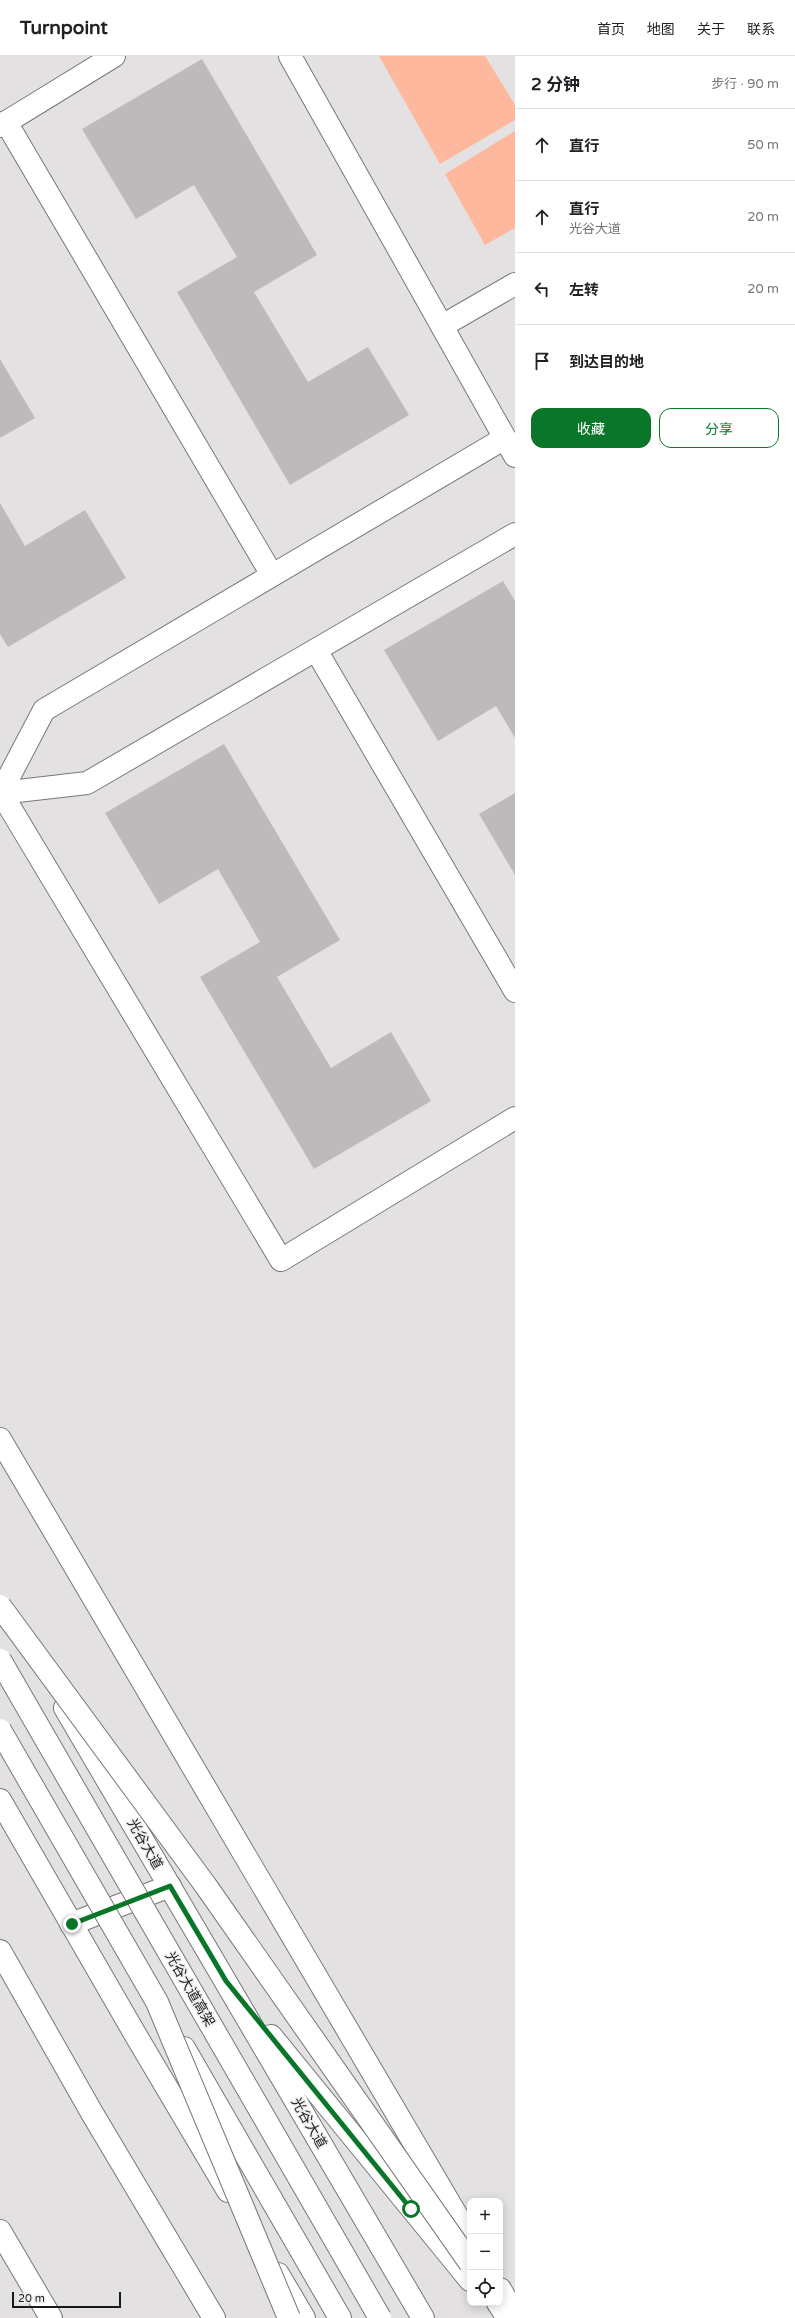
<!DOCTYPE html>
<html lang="zh">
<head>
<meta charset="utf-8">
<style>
  :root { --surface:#fff; --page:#f2f2f2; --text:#202124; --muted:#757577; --line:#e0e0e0; --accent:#0a7629 }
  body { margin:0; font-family:"Varela Round","Noto Sans SC",sans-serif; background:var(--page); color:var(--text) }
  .controls { position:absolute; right:12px; bottom:12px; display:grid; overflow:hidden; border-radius:8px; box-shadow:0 2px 10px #0003 }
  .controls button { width:36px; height:36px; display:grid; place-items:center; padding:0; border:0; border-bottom:1px solid var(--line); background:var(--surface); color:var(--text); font:20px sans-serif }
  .scale { position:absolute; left:12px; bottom:10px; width:109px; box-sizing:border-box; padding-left:4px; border:2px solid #1a1919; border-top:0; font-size:11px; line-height:14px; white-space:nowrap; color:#1a1919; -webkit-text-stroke:3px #f1eef0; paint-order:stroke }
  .stop { position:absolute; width:12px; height:12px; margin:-9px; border:3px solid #0a7629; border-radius:50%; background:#fff }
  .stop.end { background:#0a7629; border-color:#fff; box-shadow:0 1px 4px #0008 }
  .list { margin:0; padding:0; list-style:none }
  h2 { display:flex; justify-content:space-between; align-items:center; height:52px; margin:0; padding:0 16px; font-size:17px }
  h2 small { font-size:13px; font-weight:400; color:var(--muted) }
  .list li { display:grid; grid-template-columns:26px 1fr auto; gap:12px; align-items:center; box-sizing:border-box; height:72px; padding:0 16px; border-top:1px solid var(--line) }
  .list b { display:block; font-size:15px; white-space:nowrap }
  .list p { margin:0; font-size:13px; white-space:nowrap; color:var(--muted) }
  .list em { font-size:13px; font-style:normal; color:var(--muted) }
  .actions { display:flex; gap:8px; padding:12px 16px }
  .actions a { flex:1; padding:9px 0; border:1px solid var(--accent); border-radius:12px; text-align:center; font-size:14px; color:var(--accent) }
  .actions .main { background:var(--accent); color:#fff }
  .icon { flex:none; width:22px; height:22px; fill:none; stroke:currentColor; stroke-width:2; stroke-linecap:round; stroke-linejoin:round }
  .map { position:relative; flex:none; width:515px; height:2262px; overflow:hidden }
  header { display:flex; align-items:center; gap:24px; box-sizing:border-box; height:56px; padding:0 20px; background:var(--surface); border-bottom:1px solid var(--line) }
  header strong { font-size:19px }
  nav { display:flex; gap:22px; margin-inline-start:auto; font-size:14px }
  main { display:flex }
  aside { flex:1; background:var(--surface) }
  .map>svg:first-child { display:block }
  .park { fill:#fdb89d }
  .building { fill:#bebabb }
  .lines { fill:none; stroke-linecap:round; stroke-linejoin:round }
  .service-casing { stroke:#797678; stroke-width:24 }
  .minor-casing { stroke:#797678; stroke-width:24 }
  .primary-casing { stroke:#797678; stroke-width:24 }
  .trunk-casing { stroke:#797678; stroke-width:24 }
  .service { stroke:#fff; stroke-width:22 }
  .minor { stroke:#fff; stroke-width:22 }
  .primary { stroke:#fff; stroke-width:22 }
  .trunk { stroke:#fff; stroke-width:22 }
  .trunk-bridge-casing { stroke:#797678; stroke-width:24; stroke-linecap:butt }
  .trunk-bridge { stroke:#fff; stroke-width:22 }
  .route { stroke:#0a7629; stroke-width:5 }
  .labels { text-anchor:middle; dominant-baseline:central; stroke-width:3; stroke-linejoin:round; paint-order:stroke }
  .street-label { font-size:14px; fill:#1a1919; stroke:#f1eef0 }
</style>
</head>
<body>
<header>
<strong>Turnpoint</strong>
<nav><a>首页</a><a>地图</a><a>关于</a><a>联系</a></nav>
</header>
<main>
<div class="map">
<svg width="515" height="2262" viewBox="0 0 515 2262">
  <rect width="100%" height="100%" fill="#e4e1e3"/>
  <!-- park -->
  <g class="park">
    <path d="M379 0H485L515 49V64L440 108Z"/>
    <path d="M515 75V172L485 189 445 118Z"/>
  </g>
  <!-- building -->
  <g class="building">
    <path d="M202 3 317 199 254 236 308 326 368 291 409 359 290 429 177 236 237 201 194 129 136 163 82 73Z"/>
    <path d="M0 303 35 362 0 382Z"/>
    <path d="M0 447 25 490 85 454 126 522 8 591 0 578Z"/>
    <path d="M503 525 515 545V682L496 650 438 685 384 594Z"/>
    <path d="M224 688 340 884 277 921 331 1012 391 976 431 1045 314 1113 200 921 260 886 218 813 159 848 105 757Z"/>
    <path d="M515 737V819L479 758Z"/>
  </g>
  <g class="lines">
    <defs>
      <path id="service" d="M0 2175 51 2262"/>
      <g id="minor">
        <path d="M290 0 515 400"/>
        <path d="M6 66 272 519"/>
        <path d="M0 70 114 0"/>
        <path d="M442 270 515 228"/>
        <path d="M316 594 515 935"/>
        <path d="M0 735 281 1204 515 1062"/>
        <path d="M1 736 44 654 505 382"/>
        <path d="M0 737 87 727 515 478"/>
      </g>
      <g id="primary">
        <path d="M0 1383 470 2182"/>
        <path d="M65 1652 423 2262"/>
        <path d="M0 1744 135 1978 228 2135"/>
        <path d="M71 1868 170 1830"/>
        <path d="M0 1895 92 2057 214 2262"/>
        <path d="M271 1980 470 2224"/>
        <path d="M278 2218 304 2262"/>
        <path d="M500 2233 515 2259"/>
      </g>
      <g id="trunk">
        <path d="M184 1992 340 2262"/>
        <path d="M498 2247 508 2262"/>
      </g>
    </defs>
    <!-- service casing -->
    <use href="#service" class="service-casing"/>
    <!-- minor casing -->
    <use href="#minor" class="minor-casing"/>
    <!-- primary casing -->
    <use href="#primary" class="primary-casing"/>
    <!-- trunk casing -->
    <use href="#trunk" class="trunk-casing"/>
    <!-- service -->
    <use href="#service" class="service"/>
    <!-- minor -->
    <use href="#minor" class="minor"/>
    <!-- primary -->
    <use href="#primary" class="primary"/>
    <!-- trunk -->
    <use href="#trunk" class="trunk"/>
    <defs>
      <g id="trunk-bridge">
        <path d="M0 1550 206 1830 470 2207"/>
        <path d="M0 1604 380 2262"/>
        <path d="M0 1674 157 1946 289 2262"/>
      </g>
    </defs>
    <!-- trunk-bridge casing -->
    <use href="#trunk-bridge" class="trunk-bridge-casing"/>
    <!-- trunk-bridge -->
    <use href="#trunk-bridge" class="trunk-bridge"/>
  </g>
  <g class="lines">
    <!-- route -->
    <path class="route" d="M72 1868 170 1830 226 1925 411 2153"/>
  </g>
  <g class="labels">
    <!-- street labels -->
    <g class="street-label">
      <text transform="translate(145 1788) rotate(60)">光谷大道</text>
      <text transform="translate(190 1933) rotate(60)">光谷大道高架</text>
      <text transform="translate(309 2067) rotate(60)">光谷大道</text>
    </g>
  </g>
</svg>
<div class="controls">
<button>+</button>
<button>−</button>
<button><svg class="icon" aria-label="locate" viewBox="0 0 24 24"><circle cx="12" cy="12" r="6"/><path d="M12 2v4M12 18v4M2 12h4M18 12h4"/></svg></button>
</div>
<div class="scale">20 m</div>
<div class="stop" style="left:411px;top:2153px"></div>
<div class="stop end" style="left:72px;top:1868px"></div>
</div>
<aside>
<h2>2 分钟<small>步行 · 90 m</small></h2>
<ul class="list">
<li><svg class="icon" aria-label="ahead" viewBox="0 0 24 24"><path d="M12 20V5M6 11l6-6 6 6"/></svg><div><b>直行</b></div><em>50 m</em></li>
<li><svg class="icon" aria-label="ahead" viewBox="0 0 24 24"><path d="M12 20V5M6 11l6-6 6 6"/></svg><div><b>直行</b><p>光谷大道</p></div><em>20 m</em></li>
<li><svg class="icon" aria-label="left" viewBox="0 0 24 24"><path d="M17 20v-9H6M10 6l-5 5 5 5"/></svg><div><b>左转</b></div><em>20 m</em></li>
<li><svg class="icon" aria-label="arrive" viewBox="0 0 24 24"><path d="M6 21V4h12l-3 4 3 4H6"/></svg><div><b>到达目的地</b></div></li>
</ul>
<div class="actions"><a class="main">收藏</a><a>分享</a></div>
</aside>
</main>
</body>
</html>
